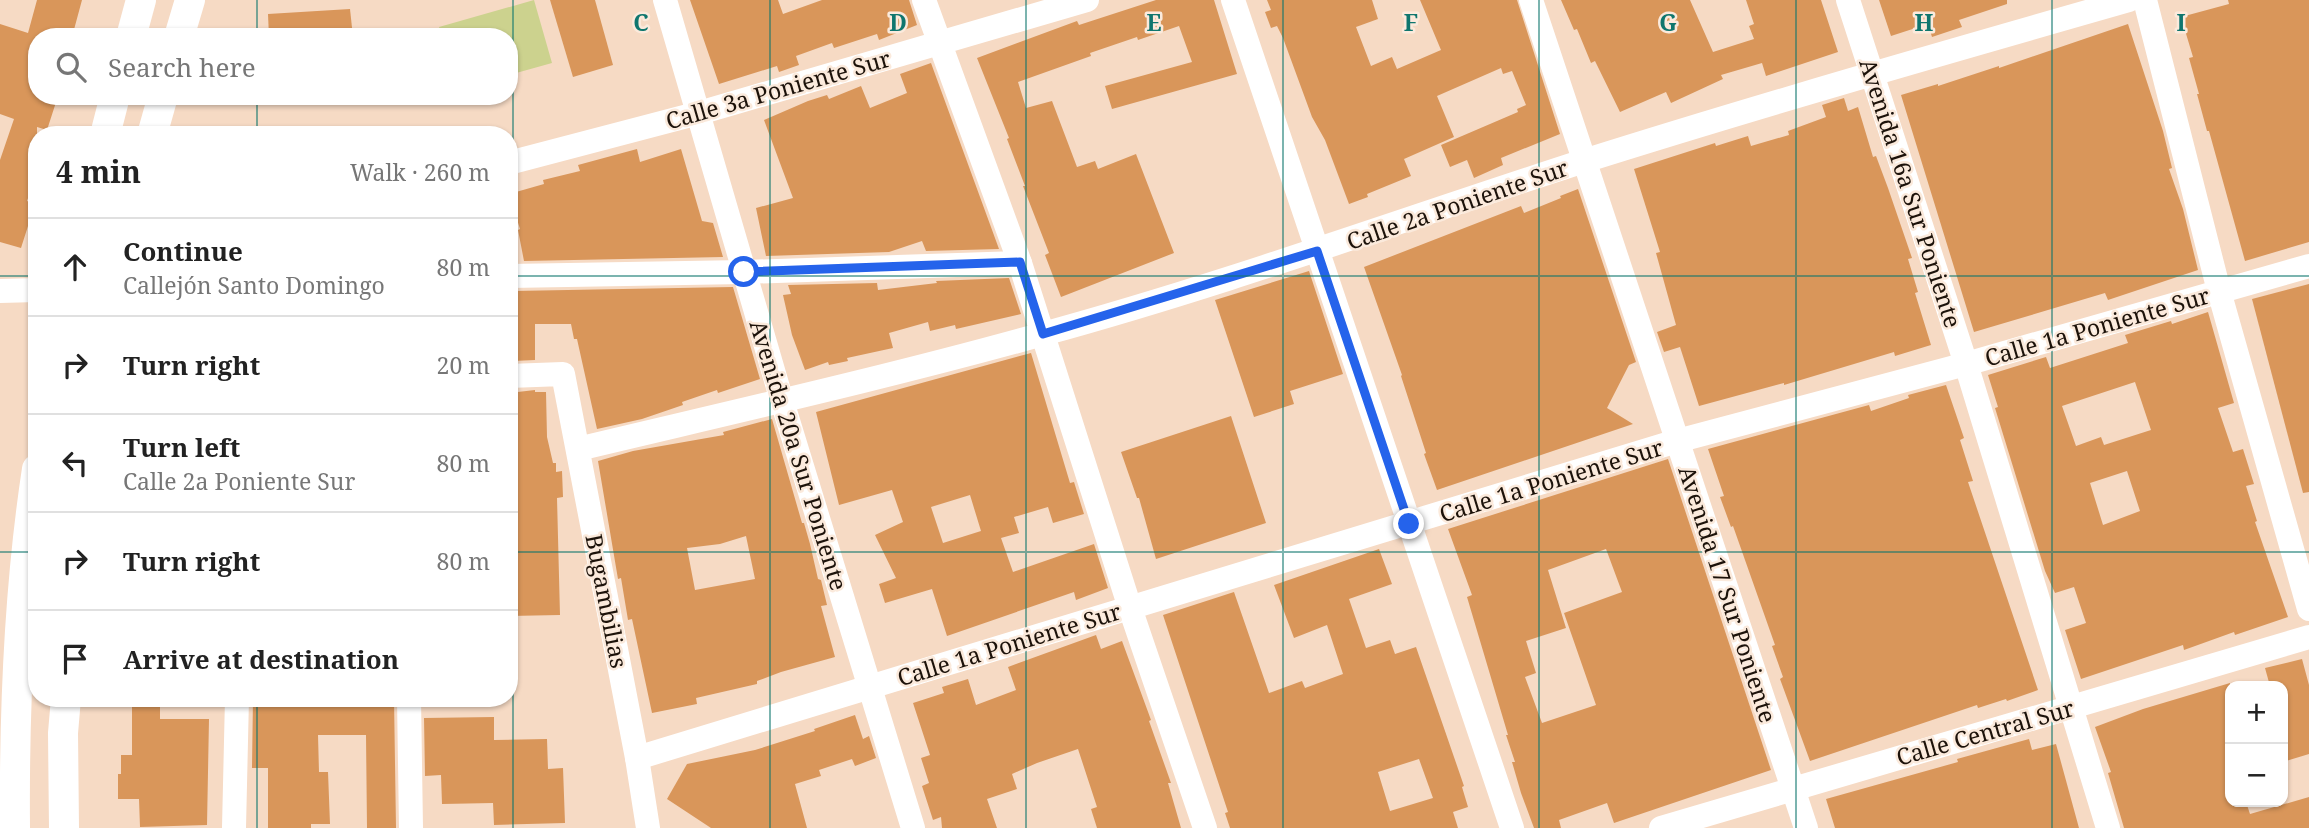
<!DOCTYPE html>
<html lang="en">
<head>
<meta charset="utf-8">
<style>
  :root { --surface:#fff; --page:#f2f2f2; --text:#222; --muted:#767676; --line:#e0e0e0 }
  body { margin:0; font-family:"Noto Serif",serif; background:var(--page); color:var(--text) }
  .controls { position:absolute; right:21px; bottom:21px; display:grid; overflow:hidden; border-radius:14px; box-shadow:0 2px 5px #0004 }
  .controls button { width:63px; height:63px; display:grid; place-items:center; padding:0; border:0; border-bottom:2px solid var(--line); background:var(--surface); color:var(--text); font:35px sans-serif }
  .stop { position:absolute; width:21px; height:21px; margin:-16px; border:5px solid #2563eb; border-radius:50%; background:#fff }
  .stop.end { background:#2563eb; border-color:#fff; box-shadow:0 2px 7px #0008 }
  .list { margin:0; padding:0; list-style:none }
  h2 { display:flex; justify-content:space-between; align-items:center; height:91px; margin:0; padding:0 28px; font-size:30px }
  h2 small { font-size:23px; font-weight:400; color:var(--muted) }
  .list li { display:grid; grid-template-columns:46px 1fr auto; gap:21px; align-items:center; box-sizing:border-box; height:98px; padding:0 28px; border-top:2px solid var(--line) }
  .list b { display:block; font-size:26px; white-space:nowrap }
  .list p { margin:0; font-size:23px; white-space:nowrap; color:var(--muted) }
  .list em { font-size:23px; font-style:normal; color:var(--muted) }
  .icon { flex:none; width:38px; height:38px; fill:none; stroke:currentColor; stroke-width:2; stroke-linecap:round; stroke-linejoin:round }
  .map { position:relative; flex:none; width:2309px; height:828px; overflow:hidden }
  .search { position:absolute; background:var(--surface); box-shadow:0 2px 5px #0004; left:28px; top:28px; width:490px; height:77px; display:flex; align-items:center; gap:18px; box-sizing:border-box; padding:0 24px; border-radius:28px; color:var(--muted); font-size:26px }
  .panel { position:absolute; background:var(--surface); box-shadow:0 2px 5px #0004; left:28px; top:126px; width:490px; height:581px; border-radius:28px }
  .map>svg:first-child { display:block }
  .green { fill:#ccd28e }
  .building { fill:#d9965a; fill-rule:evenodd }
  .lines { fill:none; stroke-linecap:round; stroke-linejoin:round }
  .minor { stroke:#fff; stroke-width:24 }
  .major { stroke:#fff; stroke-width:30 }
  .route { stroke:#2563eb; stroke-width:9 }
  .grid { fill:none; stroke:#0f766e; stroke-width:2; stroke-opacity:0.55 }
  .labels { text-anchor:middle; dominant-baseline:central; stroke-width:5; stroke-linejoin:round; paint-order:stroke }
  .street-label { font-size:23px; fill:#1c120a; stroke:#fbeadc }
  .grid-label { font-size:23px; text-anchor:middle; font-weight:bold; fill:#0f766e; stroke:#fbeadc; stroke-width:5; stroke-linejoin:round; paint-order:stroke }
</style>
</head>
<body>
<div class="map">
<svg width="2309" height="828" viewBox="0 0 2309 828">
  <rect width="100%" height="100%" fill="#f6dac4"/>
  <!-- green -->
  <path class="green" d="M534 0 552 63 509 75V37H442L439 27Z"/>
  <!-- building -->
  <g class="building">
    <path d="M37 0H82L72 37H37V96H58L47 130 37 127V172L27 201 35 204 21 248 0 242V160L14 119 0 114V24L28 33Z"/>
    <path d="M550 0H595L613 65 573 77Z"/>
    <path d="M690 0H778L783 14 822 0H909L917 25 879 40 877 34 834 48 832 43 796 56 799 65 779 72 777 66 719 84Z"/>
    <path d="M1156 0H1214L1237 74 1112 109 1105 86 1192 62 1179 26 1138 40 1137 37 1090 53 1091 56 1018 82 1026 108 1052 101 1077 167 1095 161 1098 169 1136 154 1174 253 1061 297 1045 255 1049 253 1023 186H1025L1007 139 1009 138 977 58 1077 21 1079 25Z"/>
    <path d="M1267 0H1372L1378 19 1356 27 1371 66 1392 57 1397 69 1441 50 1420 0H1517L1560 134 1501 158 1503 165 1474 178 1467 160 1450 167 1441 145 1518 112 1517 109 1526 105 1512 71 1503 74 1501 68 1437 96 1454 137 1404 159 1411 176 1367 194 1368 197 1349 204 1325 140 1312 117 1283 38 1277 26 1271 28 1265 12 1271 10Z"/>
    <path d="M1561 0H1690L1713 52 1754 39 1749 26 1754 24 1746 0H1821L1838 52 1766 76 1762 63 1721 75 1723 79 1671 103 1666 92 1620 112 1595 61 1591 63 1577 29 1574 30Z"/>
    <path d="M1879 0H2007V4L1959 20 1962 27 1932 37 1928 24 1891 36Z"/>
    <path d="M2228 0H2309V242L2245 261 2209 131H2207L2197 94H2199L2189 58 2193 57 2181 17 2229 4Z"/>
    <path d="M350 9 353 37H269L268 14Z"/>
    <path d="M2128 24 2163 131 2172 168 2169 169 2183 209 2198 270 2108 300 2105 293 1974 332 1901 95 1938 84V86L1999 66V68Z"/>
    <path d="M931 63 999 249 926 251 922 241 889 252 766 256 756 208 793 198 764 120 808 101 827 95 829 99 861 86 870 108 907 93 900 74Z"/>
    <path d="M1844 98 1848 111 1858 107 1873 157 1876 156 1888 188 1912 258 1908 259 1918 292 1915 293 1931 345 1895 356 1894 352 1784 385V383L1699 406 1680 347 1664 352 1657 332 1676 325 1656 253 1660 252 1634 169 1715 143 1716 146 1748 136 1751 146 1789 135 1788 131 1826 117 1822 105Z"/>
    <path d="M637 149 640 162 681 149 702 221 713 223 723 257 524 261 518 230 520 229 509 194 544 184 543 180 580 171 578 165Z"/>
    <path d="M1578 189 1636 362 1629 365 1607 408 1633 424 1437 490 1424 454 1426 453 1401 376 1402 375 1364 267 1521 206 1524 213 1561 198 1560 196Z"/>
    <path d="M1309 271 1343 374 1290 391 1294 404 1254 417 1215 300Z"/>
    <path d="M1009 278 1021 314 956 329 955 325 930 331 928 322 889 333 893 348 847 358 848 361 829 365 828 362 805 370 792 335 783 295 791 294 788 285 877 283 878 290 937 283 936 281Z"/>
    <path d="M2309 284V492L2303 493 2252 299Z"/>
    <path d="M733 287 760 379 718 393 717 390 682 402 683 405 642 419 597 429 577 339H574L571 324H535V360L513 361V291Z"/>
    <path d="M2208 312 2234 403 2218 408 2233 452 2243 449 2254 484 2246 486 2257 521 2255 522 2288 617 2235 635 2234 632 2184 650 2183 645 2081 679 2065 630 2086 623 2074 587 2055 593 2045 571 1995 408 1998 407 1988 375 2046 357 2050 368 2128 343 2125 335 2171 321 2172 324ZM2135 382 2151 430 2104 445 2101 437 2076 446 2062 406ZM2127 471 2140 511 2103 525 2090 483Z"/>
    <path d="M1031 353 1070 483 1074 482 1084 514 1053 523 1048 507 1014 517 1019 533 1001 538 1013 572 1094 544 1108 588 1076 600 1074 592 947 636 932 589 885 603 879 584 896 578 875 535 903 522 892 490 839 505 816 412ZM970 495 981 531 943 543 931 507Z"/>
    <path d="M1946 385 1964 438 1960 440 1973 481 1968 482 2038 690 2007 701 2006 699 1978 708 1977 705 1810 761 1780 679 1783 677 1772 646 1775 645 1733 526 1731 527 1720 497 1724 496 1708 449 1869 405 1871 411 1909 398 1908 395Z"/>
    <path d="M535 390V392H546L547 437 553 463H556V472L562 471 563 497 557 498 560 615 509 616V393Z"/>
    <path d="M1231 416 1266 523 1156 559 1139 498H1137L1121 452Z"/>
    <path d="M772 419 802 523H804L810 544 818 579 821 580 827 605 821 606 835 657 781 672 757 681V684L696 698 697 704 652 713 632 619 628 620 621 578 618 579 598 461 633 451 724 435 723 432ZM746 536 755 579 695 590 687 548 720 544Z"/>
    <path d="M1668 459 1771 770 1614 823 1607 803 1559 820 1561 828H1534L1521 793 1512 762H1515L1506 735H1508L1467 597 1472 595 1448 529ZM1606 549 1622 592 1564 613 1596 705 1542 723 1525 677 1536 673 1526 641 1566 628 1548 570Z"/>
    <path d="M1379 549 1392 584 1349 599 1366 648 1390 640 1395 654 1416 647 1464 786 1462 787 1468 807 1453 812 1458 828H1230L1225 813 1228 812 1163 615 1234 592 1269 693 1302 681 1305 688 1343 674 1327 625 1294 638 1274 585ZM1419 759 1433 798 1390 811 1378 772Z"/>
    <path d="M1096 635 1101 649 1122 641 1151 720 1149 721 1171 783H1168L1181 828H1097L1091 809 1097 807 1078 749 1037 763 1012 774 1017 789 987 799 997 828H942L941 817 933 820 922 786 929 783 921 758 930 755 913 703 944 693 942 687 968 679 976 705 1016 690 1008 667Z"/>
    <path d="M2302 659 2309 685V754L2283 762V686H2270L2265 668Z"/>
    <path d="M2230 683V802H2246L2250 814 2309 797V828H2124L2108 773 2111 772 2095 727 2143 709Z"/>
    <path d="M132 698H160V719H209L207 825 140 827 139 799H118V774H121V755H132Z"/>
    <path d="M253 698H394L396 828H367L366 735H318L319 772H328L330 824H311V828H268V768H252Z"/>
    <path d="M855 715 863 739 869 736 876 758 855 766 852 759 819 770 821 776 795 784 807 828H711L667 799 687 764 755 750 815 731 814 729Z"/>
    <path d="M494 717V740L547 739 548 769 563 768 565 823 494 825 493 803 442 804 441 775 425 776 424 718Z"/>
    <path d="M2029 739 2032 750 2056 744 2079 828H1835L1826 799 1958 762 1957 759Z"/>
  </g>
  <g class="lines">
    <!-- minor -->
    <g class="minor">
      <path d="M665 0 782 401 913 828"/>
      <path d="M924 0 1020 263 1130 608 1205 828"/>
      <path d="M1233 0 1512 828"/>
      <path d="M1531 0 1806 828"/>
      <path d="M1848 0 1966 364 2108 828"/>
      <path d="M2145 0 2219 291 2309 609"/>
      <path d="M509 163 699 113 1087 0"/>
      <path d="M509 276 744 272 1020 263"/>
      <path d="M0 291 37 290"/>
      <path d="M509 376 563 374 637 758 648 828"/>
      <path d="M578 449C733 412 889 377 1043 334 1226 284 1404 219 1584 161 1765 104 1947 52 2129 0"/>
      <path d="M409 698 411 828"/>
      <path d="M637 758 1677 441 1966 364 2309 266"/>
      <path d="M234 828 237 698"/>
      <path d="M1661 828 2309 637"/>
    </g>
    <!-- major -->
    <g class="major">
      <path d="M131 37 141 0"/>
      <path d="M179 37 190 0"/>
      <path d="M105 135 115 96"/>
      <path d="M152 135 163 96"/>
      <path d="M15 828C14 708 19 587 37 469"/>
      <path d="M64 828 63 733 66 698"/>
    </g>
  </g>
  <g class="lines">
    <!-- route -->
    <path class="route" d="M744 272 1020 262 1043 334 1317 251 1409 524"/>
  </g>
  <!-- grid -->
  <path class="grid" d="M257 0V37M513 0V828M770 0V828M1026 0V828M1283 0V828M1539 0V828M1796 0V828M2052 0V828M257 96V135M0 276H37M509 276H2309M0 552H37M509 552H2309M257 698V828"/>
  <g class="labels">
    <!-- street labels -->
    <g class="street-label">
      <text transform="translate(778 89) rotate(-16)">Calle 3a Poniente Sur</text>
      <text transform="translate(1911 193) rotate(72)">Avenida 16a Sur Poniente</text>
      <text transform="translate(1457 204) rotate(-19)">Calle 2a Poniente Sur</text>
      <text transform="translate(2097 326) rotate(-16)">Calle 1a Poniente Sur</text>
      <text transform="translate(799 455) rotate(73)">Avenida 20a Sur Poniente</text>
      <text transform="translate(1551 480) rotate(-17)">Calle 1a Poniente Sur</text>
      <text transform="translate(1728 594) rotate(72)">Avenida 17 Sur Poniente</text>
      <text transform="translate(607 601) rotate(79)">Bugambilias</text>
      <text transform="translate(1009 644) rotate(-17)">Calle 1a Poniente Sur</text>
      <text transform="translate(1985 732) rotate(-16)">Calle Central Sur</text>
    </g>
  </g>
  <g class="grid-label">
    <text x="641" y="31">C</text>
    <text x="898" y="31">D</text>
    <text x="1154" y="31">E</text>
    <text x="1411" y="31">F</text>
    <text x="1668" y="31">G</text>
    <text x="1924" y="31">H</text>
    <text x="2181" y="31">I</text>
  </g>
</svg>
<div class="controls">
<button>+</button>
<button>−</button>
</div>
<div class="stop" style="left:744px;top:272px"></div>
<div class="stop end" style="left:1409px;top:524px"></div>
<div class="search"><svg class="icon" aria-label="search" viewBox="0 0 24 24"><circle cx="10" cy="10" r="6"/><path d="M15 15l6 6"/></svg>Search here</div>
<section class="panel">
<h2>4 min<small>Walk · 260 m</small></h2>
<ul class="list">
<li><svg class="icon" aria-label="ahead" viewBox="0 0 24 24"><path d="M12 20V5M6 11l6-6 6 6"/></svg><div><b>Continue</b><p>Callejón Santo Domingo</p></div><em>80 m</em></li>
<li><svg class="icon" aria-label="right" viewBox="0 0 24 24"><path d="M7 20v-9h11M14 6l5 5-5 5"/></svg><div><b>Turn right</b></div><em>20 m</em></li>
<li><svg class="icon" aria-label="left" viewBox="0 0 24 24"><path d="M17 20v-9H6M10 6l-5 5 5 5"/></svg><div><b>Turn left</b><p>Calle 2a Poniente Sur</p></div><em>80 m</em></li>
<li><svg class="icon" aria-label="right" viewBox="0 0 24 24"><path d="M7 20v-9h11M14 6l5 5-5 5"/></svg><div><b>Turn right</b></div><em>80 m</em></li>
<li><svg class="icon" aria-label="arrive" viewBox="0 0 24 24"><path d="M6 21V4h12l-3 4 3 4H6"/></svg><div><b>Arrive at destination</b></div></li>
</ul>
</section>
</div>
</body>
</html>
